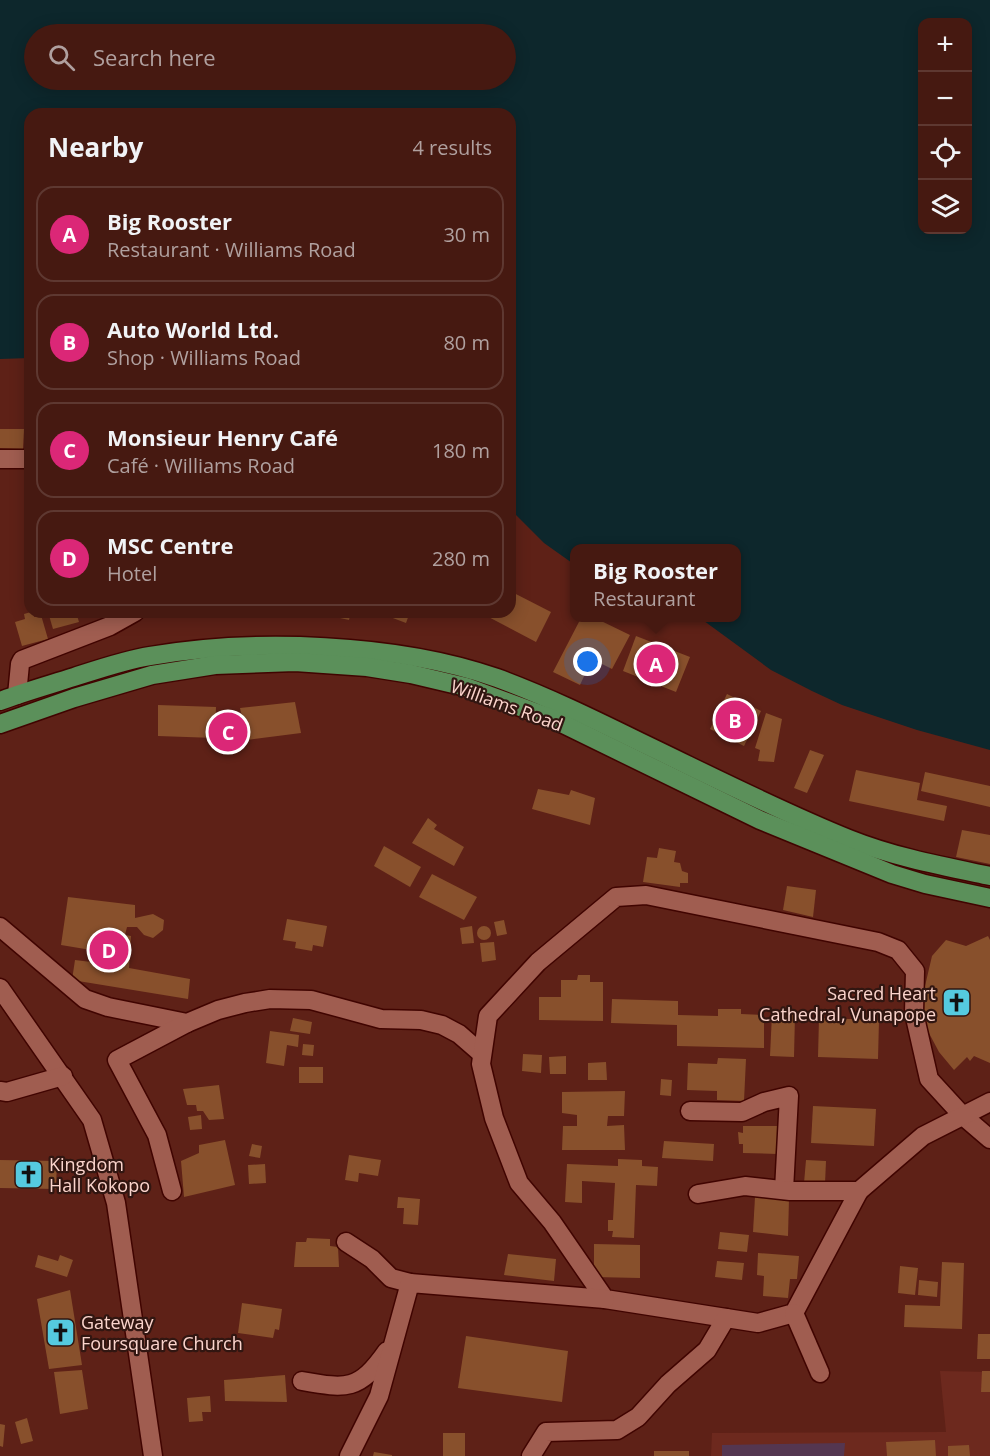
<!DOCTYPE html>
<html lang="en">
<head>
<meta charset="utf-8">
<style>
  :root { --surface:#461911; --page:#4d221a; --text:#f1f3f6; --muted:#b0a09f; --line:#5e3831; --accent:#db2777 }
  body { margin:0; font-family:"Open Sans",sans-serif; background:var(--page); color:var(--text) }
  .controls { position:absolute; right:18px; top:18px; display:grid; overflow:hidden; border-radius:12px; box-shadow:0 3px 15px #0003 }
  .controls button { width:54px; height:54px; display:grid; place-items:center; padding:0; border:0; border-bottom:2px solid var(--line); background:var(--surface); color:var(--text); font:30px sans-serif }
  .you { position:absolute; left:588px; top:662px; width:21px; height:21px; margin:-15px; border:4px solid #fff; border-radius:50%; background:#1a73e8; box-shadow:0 0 0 9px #1a73e833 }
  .badge { display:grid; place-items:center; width:39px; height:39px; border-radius:50%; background:var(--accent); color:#fff; font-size:20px; font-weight:700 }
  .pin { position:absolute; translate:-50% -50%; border:3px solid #fff; box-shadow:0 2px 6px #0006 }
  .popup { position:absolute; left:570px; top:544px; width:171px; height:78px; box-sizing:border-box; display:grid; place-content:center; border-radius:12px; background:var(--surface); filter:drop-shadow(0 2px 4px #0005); font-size:20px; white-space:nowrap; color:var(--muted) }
  .popup b { font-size:22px; color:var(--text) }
  .popup::after { content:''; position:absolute; left:50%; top:100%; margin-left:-12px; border:12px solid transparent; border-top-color:var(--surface) }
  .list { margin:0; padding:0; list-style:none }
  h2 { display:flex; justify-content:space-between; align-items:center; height:78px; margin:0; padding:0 24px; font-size:26px }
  h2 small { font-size:20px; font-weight:400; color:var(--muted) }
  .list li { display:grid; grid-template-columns:39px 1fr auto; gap:18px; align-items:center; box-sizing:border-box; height:96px; margin:0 12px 12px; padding:0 12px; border:2px solid var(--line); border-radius:18px }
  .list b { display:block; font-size:22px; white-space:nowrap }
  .list p { margin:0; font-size:20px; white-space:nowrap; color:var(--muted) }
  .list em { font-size:20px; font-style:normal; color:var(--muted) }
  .icon { flex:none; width:33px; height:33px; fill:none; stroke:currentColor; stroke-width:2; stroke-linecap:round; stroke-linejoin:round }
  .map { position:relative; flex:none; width:990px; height:1456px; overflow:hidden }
  .search { position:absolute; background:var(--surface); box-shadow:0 3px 15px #0003; left:24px; top:24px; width:492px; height:66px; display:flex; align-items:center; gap:15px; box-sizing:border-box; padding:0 21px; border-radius:33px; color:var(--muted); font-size:22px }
  .panel { position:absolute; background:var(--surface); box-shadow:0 3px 15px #0003; left:24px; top:108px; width:492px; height:510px; border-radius:18px }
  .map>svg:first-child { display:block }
  .built { fill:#6d291e }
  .green { fill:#543650 }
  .water { fill:#0d272c; fill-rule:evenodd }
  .building { fill:#88502c }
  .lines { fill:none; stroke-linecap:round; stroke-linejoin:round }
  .minor-casing { stroke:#400400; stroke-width:21 }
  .major-casing { stroke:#400400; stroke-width:21 }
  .minor { stroke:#a05d50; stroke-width:18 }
  .major { stroke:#5b905a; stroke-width:18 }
  .labels { text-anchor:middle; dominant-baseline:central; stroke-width:4.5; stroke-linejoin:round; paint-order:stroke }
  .street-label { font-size:18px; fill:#fbd4cc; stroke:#311611 }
  .poi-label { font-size:18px; fill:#fbd4cc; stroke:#311611; text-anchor:start }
</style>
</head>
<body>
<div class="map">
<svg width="990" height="1456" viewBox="0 0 990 1456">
  <rect width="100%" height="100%" fill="#5e2117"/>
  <!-- built -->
  <path class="built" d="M940 1371 990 1372V1456H711L712 1433 946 1432Z"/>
  <!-- green -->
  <path class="green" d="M845 1443 844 1456H722V1445Z"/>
  <!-- water -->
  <path class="water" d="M0 0H990V750L917 730 842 705 812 691 771 670 700 618H737V548H575V565L544 543 512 511 510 508V114H30V358L0 359ZM922 22H968V230H922ZM34 34H506V80H34Z"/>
  <!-- building -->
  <g class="building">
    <path d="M0 429H24L23 449 0 448Z"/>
    <path d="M510 591 551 612 536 642 479 612H510Z"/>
    <path d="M31 612H33L34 617 41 615 48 639 22 646 15 622 25 619 24 614Z"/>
    <path d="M48 612H76L79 622 53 629Z"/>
    <path d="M313 612H351L349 620Z"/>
    <path d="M377 612H410L406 623Z"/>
    <path d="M581 618H595L630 635 612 669 592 659 580 685 553 672Z"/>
    <path d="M636 636 690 657 676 692 623 671Z"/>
    <path d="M727 694 761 711 744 746 710 729Z"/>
    <path d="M295 702 301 733 247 740 240 708Z"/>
    <path d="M158 705 216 707 215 738 158 736Z"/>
    <path d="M766 713 782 719 774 762 758 761 760 750 755 748Z"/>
    <rect x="217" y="722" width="22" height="19"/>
    <path d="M810 750 824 755 807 793 794 788Z"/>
    <path d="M856 770 920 783 917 800 947 806 944 821 849 801Z"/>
    <path d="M925 772 990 786V807L921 791Z"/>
    <path d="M538 789 569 795 571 790 595 798 590 825 532 809Z"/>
    <path d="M428 818 437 825 434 829 464 847 454 866 412 843Z"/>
    <path d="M962 830 990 835V864L956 857Z"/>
    <path d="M384 846 421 867 410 887 374 866Z"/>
    <path d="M659 848 676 851 674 862 680 863 682 871 688 873V883H680V887L643 882 647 857 657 858Z"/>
    <path d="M432 874 477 897 464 920 419 897Z"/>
    <path d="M787 886 816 890 813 917 783 910Z"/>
    <path d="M68 897 135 905V918L153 914 164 920 163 930 153 938 144 935 137 927H127L125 935 131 936 129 968 190 979 188 999 72 980 75 960 115 965V954L61 945Z"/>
    <path d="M287 919 327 926 323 947 313 945 312 951 295 948 296 942 283 940Z"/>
    <path d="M504 920 507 934 497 936 494 922Z"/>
    <path d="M472 926 474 943 462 944 460 928Z"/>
    <circle cx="484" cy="933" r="7"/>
    <path d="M988 936 990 940V1063L974 1056 970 1061 967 1057 954 1070 939 1052 922 1020 925 986 932 956 946 940 966 946Z"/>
    <path d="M494 942 496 960 482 962 480 943Z"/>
    <path d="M578 975H590V982H603V1021L539 1020V997H561V980H577Z"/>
    <path d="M612 999 678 1001V1015L718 1016V1009H741V1014L764 1015V1048L677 1046V1025L611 1023Z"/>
    <path d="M772 1014 795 1015 794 1057 770 1056Z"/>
    <path d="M293 1018 312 1022 310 1034 290 1031Z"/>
    <path d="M819 1018 879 1020 878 1059 818 1057Z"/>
    <path d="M270 1031 299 1035 298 1047 287 1045 284 1066 266 1063Z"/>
    <path d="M303 1044 314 1045 313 1056 302 1055Z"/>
    <path d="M523 1054 542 1055 541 1073 522 1071Z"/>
    <path d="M566 1056V1074H550L549 1057Z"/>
    <path d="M718 1058 746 1059 744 1101 717 1100V1091L687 1090 688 1063 717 1064Z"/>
    <path d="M606 1062 607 1080H588V1063Z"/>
    <rect x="299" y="1067" width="24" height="16"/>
    <path d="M661 1079 672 1080 671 1096 660 1095Z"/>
    <path d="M219 1085 224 1119 209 1120 203 1111H197L196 1105H187L183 1089Z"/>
    <path d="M625 1091 624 1116H608L607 1126 624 1125 625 1150H562L563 1126H577V1115L562 1113V1092Z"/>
    <path d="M813 1106 876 1109 874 1146 811 1143Z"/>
    <path d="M201 1115 202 1129 190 1130 188 1117Z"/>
    <path d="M743 1126H778V1154L743 1153V1144H739L738 1132 743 1133Z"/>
    <path d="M225 1140 235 1185 184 1197 181 1161 199 1153V1145Z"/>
    <path d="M664 1141 714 1144 713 1161 662 1158Z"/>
    <path d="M252 1144 262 1146 260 1158 249 1156Z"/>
    <path d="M349 1155 381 1160 378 1176 359 1173 358 1182 345 1180Z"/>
    <path d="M618 1159 642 1160V1166L658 1167 657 1186 636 1185 634 1238 612 1237 613 1231H608V1220H613L615 1183 582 1181V1203L565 1202 567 1164 618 1166Z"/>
    <path d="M0 1160 57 1161 56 1189 0 1188Z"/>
    <path d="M806 1160 826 1161 825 1184 804 1183Z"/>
    <path d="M265 1164 266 1183 249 1184 248 1165Z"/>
    <path d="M398 1197 420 1199 418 1225 403 1224 404 1208H397Z"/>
    <path d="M755 1197 789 1199 788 1236 753 1232Z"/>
    <path d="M720 1232 749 1235 747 1252 718 1249Z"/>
    <path d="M307 1238 330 1239V1246L338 1247 339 1267H294L296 1242H306Z"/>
    <path d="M594 1244 640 1245V1278L594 1277Z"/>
    <path d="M758 1253 799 1256 797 1279H790L788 1298 763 1296 764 1276 757 1275Z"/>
    <path d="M508 1254 556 1259 554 1281 504 1275Z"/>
    <path d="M38 1255 58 1261 60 1255 73 1260 67 1277 35 1267Z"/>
    <path d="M717 1261 744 1263 742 1280 715 1277Z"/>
    <path d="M942 1262 964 1263 962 1329 904 1327 905 1305 940 1306Z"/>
    <path d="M900 1266 918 1268 915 1295 898 1293Z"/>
    <path d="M919 1280 938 1282 937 1297 918 1295Z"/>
    <path d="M70 1290 82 1365 49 1369 37 1299Z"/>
    <path d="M242 1303 282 1309 279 1330 275 1329 273 1338 238 1333Z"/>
    <path d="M978 1334H990V1359H977Z"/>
    <path d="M466 1336 568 1351 562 1402 458 1388Z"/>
    <path d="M82 1370 88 1409 60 1414 54 1372Z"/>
    <path d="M982 1371H990V1392H981Z"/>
    <path d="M285 1375 287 1402 225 1401 224 1380Z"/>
    <path d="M210 1396 211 1412H202L203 1421 189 1422 187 1398Z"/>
    <path d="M27 1418 33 1441 21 1444 15 1422Z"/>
    <path d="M0 1424 5 1425 3 1447 0 1446Z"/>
    <rect x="443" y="1433" width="22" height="23"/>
    <path d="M935 1440 936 1456H887L886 1442Z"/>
    <path d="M969 1445 970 1456H948V1446Z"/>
    <rect x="654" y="1451" width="35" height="5"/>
    <path d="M374 1452 392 1455V1456H373Z"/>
  </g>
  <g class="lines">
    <defs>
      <g id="minor">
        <path d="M0 459H30"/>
        <path d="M17 695 20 664 22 660 110 626 135 612"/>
        <path d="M0 927 85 999 108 1007 187 1023 218 1010 245 1003 270 999 311 1000 381 1019 421 1020 442 1025 459 1034 482 1054"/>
        <path d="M0 988 92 1120 116 1203 153 1456"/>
        <path d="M0 1091 7 1092 63 1076"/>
        <path d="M690 1111 742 1112 764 1102 789 1096 784 1190"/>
        <path d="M172 1191 157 1135 117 1060 187 1023"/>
        <path d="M859 1191 794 1313 758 1323 605 1299 552 1222 519 1183 494 1118 481 1064 488 1016 538 962 616 897 646 895 878 942 898 950 915 971 914 1013 929 1079 962 1115 990 1139"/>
        <path d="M698 1194 745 1186 790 1191H859L923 1136 990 1102"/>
        <path d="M346 1242 372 1259 391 1278 410 1283"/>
        <path d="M794 1313 820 1373"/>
        <path d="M302 1381C347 1389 359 1391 387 1351"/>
        <path d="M349 1456 379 1396 410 1283 605 1299"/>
        <path d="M531 1456 546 1432 617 1430 638 1417 668 1384 707 1350 726 1318"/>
      </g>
      <g id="major">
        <path d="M0 701C24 692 49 685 74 677 99 669 125 660 150 656 254 638 397 643 497 678 546 696 593 719 640 742 709 775 777 810 849 839 894 857 942 866 990 876"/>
        <path d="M0 724 74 698 152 675 215 665 295 662 367 667 411 674 466 687 553 719 760 820 892 874 925 884 990 898"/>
      </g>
    </defs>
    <!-- minor casing -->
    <use href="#minor" class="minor-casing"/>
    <!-- major casing -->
    <use href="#major" class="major-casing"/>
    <!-- minor -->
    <use href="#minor" class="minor"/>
    <!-- major -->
    <use href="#major" class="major"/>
  </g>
  <!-- icons -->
  <defs>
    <symbol id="church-square" viewBox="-11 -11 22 22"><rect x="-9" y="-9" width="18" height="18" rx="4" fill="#55cadf" stroke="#311611"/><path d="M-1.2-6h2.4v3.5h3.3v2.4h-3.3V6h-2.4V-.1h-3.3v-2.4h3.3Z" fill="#111"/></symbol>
  </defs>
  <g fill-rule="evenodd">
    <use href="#church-square" x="940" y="986" width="33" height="33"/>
    <use href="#church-square" x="12" y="1158" width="33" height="33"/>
    <use href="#church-square" x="44" y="1316" width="33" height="33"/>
  </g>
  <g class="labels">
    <!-- street labels -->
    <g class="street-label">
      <text transform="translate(507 705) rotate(20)">Williams Road</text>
    </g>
    <!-- poi labels -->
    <g class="poi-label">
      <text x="936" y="993" text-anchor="end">Sacred Heart<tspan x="936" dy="21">Cathedral, Vunapope</tspan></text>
      <text x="49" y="1164">Kingdom<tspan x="49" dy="21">Hall Kokopo</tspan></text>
      <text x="81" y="1322">Gateway<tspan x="81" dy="21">Foursquare Church</tspan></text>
    </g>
  </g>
</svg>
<div class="controls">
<button>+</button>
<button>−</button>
<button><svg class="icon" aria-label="locate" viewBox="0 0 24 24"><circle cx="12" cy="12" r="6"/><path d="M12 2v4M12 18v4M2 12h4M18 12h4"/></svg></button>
<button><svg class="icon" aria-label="layers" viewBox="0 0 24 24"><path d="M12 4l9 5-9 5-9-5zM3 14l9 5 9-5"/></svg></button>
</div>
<div class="you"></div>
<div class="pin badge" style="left:656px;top:664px">A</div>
<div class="popup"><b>Big Rooster</b>Restaurant</div>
<div class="pin badge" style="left:735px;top:720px">B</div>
<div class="pin badge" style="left:228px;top:732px">C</div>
<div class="pin badge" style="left:109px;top:950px">D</div>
<div class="search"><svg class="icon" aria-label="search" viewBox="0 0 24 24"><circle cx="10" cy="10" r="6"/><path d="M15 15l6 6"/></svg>Search here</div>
<section class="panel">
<h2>Nearby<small>4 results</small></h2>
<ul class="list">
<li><span class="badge">A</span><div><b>Big Rooster</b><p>Restaurant · Williams Road</p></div><em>30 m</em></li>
<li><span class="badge">B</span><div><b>Auto World Ltd.</b><p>Shop · Williams Road</p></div><em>80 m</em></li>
<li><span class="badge">C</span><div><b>Monsieur Henry Café</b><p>Café · Williams Road</p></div><em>180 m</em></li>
<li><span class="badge">D</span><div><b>MSC Centre</b><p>Hotel</p></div><em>280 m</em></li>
</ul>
</section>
</div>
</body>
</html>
